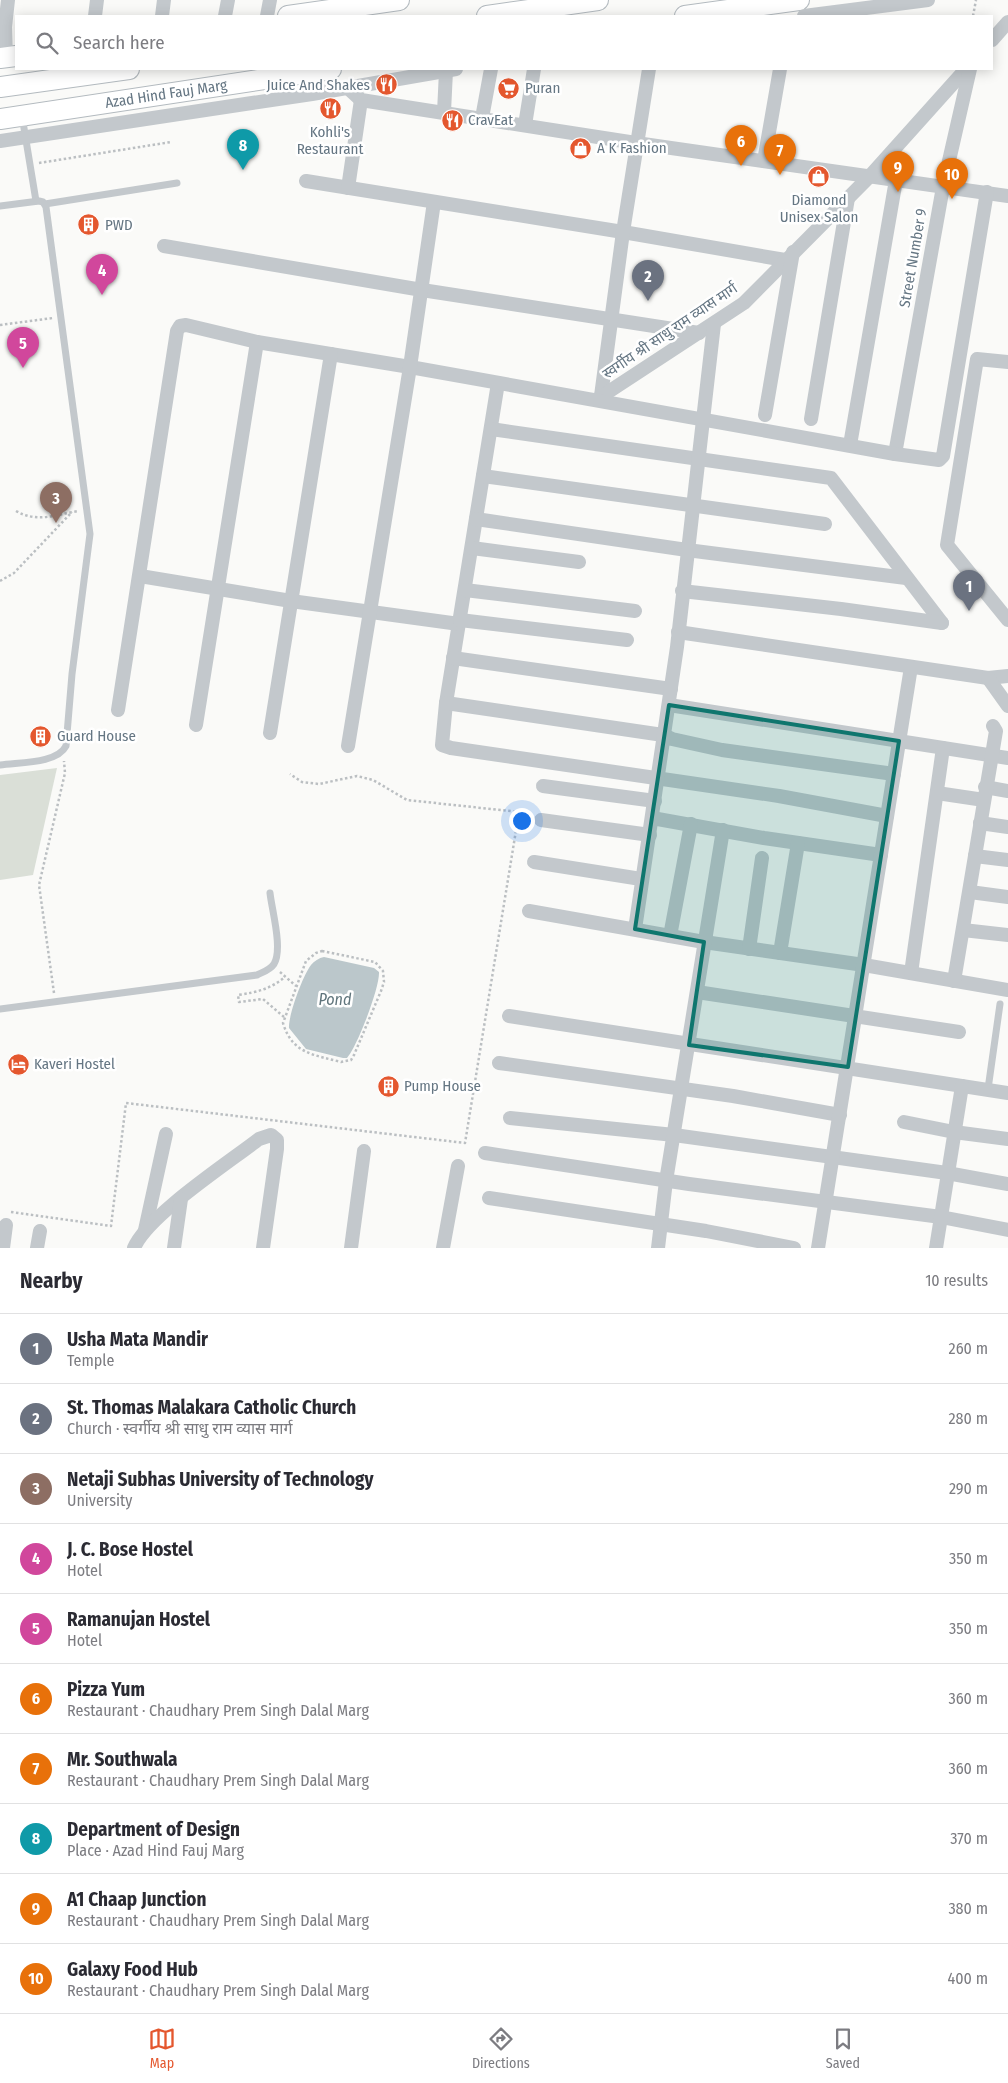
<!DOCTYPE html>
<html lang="en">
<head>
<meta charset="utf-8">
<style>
  :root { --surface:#fff; --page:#f7f7f7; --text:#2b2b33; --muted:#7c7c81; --line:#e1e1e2; --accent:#e4572e }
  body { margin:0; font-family:"Fira Sans Condensed","Noto Sans Devanagari",sans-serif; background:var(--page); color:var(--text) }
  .you { position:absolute; left:521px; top:820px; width:18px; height:18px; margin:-12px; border:4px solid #fff; border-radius:50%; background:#1a73e8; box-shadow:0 0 0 8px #1a73e833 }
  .badge { display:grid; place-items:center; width:32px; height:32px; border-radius:50%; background:var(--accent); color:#fff; font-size:16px; font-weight:700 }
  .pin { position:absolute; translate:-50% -41px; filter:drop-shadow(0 1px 2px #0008) }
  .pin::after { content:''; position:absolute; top:26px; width:18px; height:15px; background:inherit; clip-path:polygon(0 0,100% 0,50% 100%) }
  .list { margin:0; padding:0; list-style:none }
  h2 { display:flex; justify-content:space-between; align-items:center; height:65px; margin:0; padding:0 20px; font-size:21px }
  h2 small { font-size:16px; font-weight:400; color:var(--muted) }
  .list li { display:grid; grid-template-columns:32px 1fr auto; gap:15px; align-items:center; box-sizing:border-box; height:70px; padding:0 20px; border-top:1px solid var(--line) }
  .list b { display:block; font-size:19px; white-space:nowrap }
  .list p { margin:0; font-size:16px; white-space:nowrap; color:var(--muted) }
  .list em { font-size:16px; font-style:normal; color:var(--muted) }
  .icon { flex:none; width:28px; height:28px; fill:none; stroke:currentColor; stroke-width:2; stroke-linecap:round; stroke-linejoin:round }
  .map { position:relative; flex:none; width:1008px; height:1248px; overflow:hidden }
  .search { position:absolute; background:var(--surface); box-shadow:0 2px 12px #0003; left:15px; right:15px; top:15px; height:55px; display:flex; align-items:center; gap:12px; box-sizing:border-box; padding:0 18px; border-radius:0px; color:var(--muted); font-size:19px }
  .sheet { height:765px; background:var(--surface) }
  nav { display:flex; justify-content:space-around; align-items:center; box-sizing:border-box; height:70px; border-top:1px solid var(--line); background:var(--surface); font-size:14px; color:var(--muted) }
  nav a { display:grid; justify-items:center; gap:2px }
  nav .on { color:var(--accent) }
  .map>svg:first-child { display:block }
  .green { fill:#dadfd7 }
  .water { fill:#bbc7cb }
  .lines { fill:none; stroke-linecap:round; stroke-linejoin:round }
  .secondary-casing { stroke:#b3babf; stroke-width:22 }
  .path { stroke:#bbbfc2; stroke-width:2.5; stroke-dasharray:2.5 2.5; stroke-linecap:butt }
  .lane { stroke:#c3c8cc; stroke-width:7 }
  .street { stroke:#c3c8cc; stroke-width:14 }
  .secondary { stroke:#fff; stroke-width:20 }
  .marked { fill:#0f766e; fill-opacity:0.2; stroke:#0f766e; stroke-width:4; stroke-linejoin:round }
  .labels { text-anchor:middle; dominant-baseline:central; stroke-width:5; stroke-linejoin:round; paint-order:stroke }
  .poi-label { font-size:15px; fill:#657683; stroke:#fff; text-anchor:start }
  .street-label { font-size:15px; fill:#657683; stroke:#fff }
  .water-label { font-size:16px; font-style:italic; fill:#60757c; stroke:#fff }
</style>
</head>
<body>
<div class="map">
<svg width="1008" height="1248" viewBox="0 0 1008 1248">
  <rect width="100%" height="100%" fill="#fafaf8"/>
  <!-- green -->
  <path class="green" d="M57 768 33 875 0 880V775Z"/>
  <!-- water -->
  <path class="water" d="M324 957 374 968 379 972C380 987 357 1047 347 1058H343L306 1049 289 1028C288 1016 303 975 311 965 314 961 319 958 324 957Z"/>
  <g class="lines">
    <defs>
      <g id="secondary">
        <path d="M288 16 399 0"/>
        <path d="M487 16 598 0"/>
        <path d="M685 16 799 0"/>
        <path d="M0 58 16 56"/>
        <path d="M0 87 129 69"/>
        <path id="s1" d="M0 119 331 69"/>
      </g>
    </defs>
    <!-- secondary casing -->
    <use href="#secondary" class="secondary-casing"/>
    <!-- path -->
    <g class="path">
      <path d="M973 16 976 0"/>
      <path d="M39 163 171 142"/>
      <path d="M0 325 53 318"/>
      <path d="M16 511C37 523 55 515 78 511"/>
      <path d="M0 581 14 573 72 512"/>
      <path d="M322 951 375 962 383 971 384 982 381 991 354 1055 351 1060 341 1062C315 1055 292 1054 283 1023L306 961 316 953Z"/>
      <path d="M280 972 296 986"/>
      <path d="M54 993 39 885 65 773 64 761"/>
      <path d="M284 1017 263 999 239 1002 238 995C258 992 270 989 285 977"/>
      <path d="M11 1212 111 1226 126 1103 465 1143 519 812 407 800 373 780 357 776 319 784 302 782 290 774"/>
    </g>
    <!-- lane -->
    <g class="lane">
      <path d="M22 116 36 201"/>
      <path d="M45 204 177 183"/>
      <path d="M0 206 39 201 43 202 46 207 90 534 72 674 66 746C57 764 18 762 0 765"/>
      <path d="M0 1009 257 975C263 972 270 970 274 964 283 949 272 911 270 893"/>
      <path d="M988 1089 1000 1004"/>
    </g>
    <!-- street -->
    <g class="street">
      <path d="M95 16 97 0"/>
      <path d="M162 16 164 0"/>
      <path d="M225 16 228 0"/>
      <path d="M267 16 270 0"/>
      <path d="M804 16 928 0"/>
      <path d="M992 40 1008 22"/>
      <path d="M6 58 5 27 8 0"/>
      <path d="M348 88 361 100 636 143 1008 196"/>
      <path d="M444 112 446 71"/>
      <path d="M482 118 491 69"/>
      <path d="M525 125 534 69"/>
      <path d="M0 141 312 94 456 69"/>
      <path d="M764 161 780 69"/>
      <path d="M306 181 623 232 785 260"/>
      <path d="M348 188 361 100"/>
      <path d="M164 246 422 290 699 333"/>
      <path d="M1008 362 977 359 947 545 1008 620"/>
      <path d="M498 383 446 703 442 745 451 748 779 796 887 816"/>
      <path d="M601 396 623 232 649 69"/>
      <path d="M596 400 744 303 870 176 966 69"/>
      <path d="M765 415 793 252"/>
      <path d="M811 419 848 198"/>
      <path d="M491 429 831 478 942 623"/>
      <path d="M850 445 896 180"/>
      <path d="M895 454 943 187 970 69"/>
      <path d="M483 476 825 524"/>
      <path d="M476 519 687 550 906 578"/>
      <path d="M472 548 579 562"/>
      <path d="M140 576 291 601 459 624"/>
      <path d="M465 590 635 611"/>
      <path d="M682 591 841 609 942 623"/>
      <path d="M460 620 627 640"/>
      <path d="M678 632 988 678 1008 676"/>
      <path d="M453 658 671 689"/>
      <path d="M988 678 1008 706"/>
      <path d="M446 703 663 735 672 739 722 750 894 774"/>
      <path d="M669 705 1008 758"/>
      <path d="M118 710 177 331 180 326 186 325 257 342 410 367 895 454 939 460 943 456 987 192"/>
      <path d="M196 725 257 342"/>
      <path d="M270 733 331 354"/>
      <path d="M348 746 410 367 434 202"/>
      <path d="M543 786 655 801"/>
      <path d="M985 787 1008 791"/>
      <path d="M937 793 984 800"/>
      <path d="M652 818 764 838 881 855"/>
      <path d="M541 820 650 835"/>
      <path d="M980 823 1008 827"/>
      <path d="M975 856 1008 860"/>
      <path d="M534 862 641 879"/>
      <path d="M970 892 1008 897"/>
      <path d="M529 911 704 942 864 965 1008 990"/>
      <path d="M635 929 677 647 714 324"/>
      <path d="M963 930 1008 935"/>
      <path d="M670 936 691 824"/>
      <path d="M749 949 762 858"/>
      <path d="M780 953 798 843"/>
      <path d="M911 973 943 748"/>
      <path d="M954 981 996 731 993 726"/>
      <path d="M697 992 959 1032"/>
      <path d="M509 1016 1008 1093"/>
      <path d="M499 1063 733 1096 840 1115"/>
      <path d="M510 1118 674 1135 947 1173 1008 1184"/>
      <path d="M904 1122 954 1132 1008 1139"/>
      <path d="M485 1153 689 1184 941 1217 1008 1230"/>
      <path d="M489 1198 706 1231 794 1248"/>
      <path d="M145 1230 166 1134"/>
      <path d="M3 1248 6 1225"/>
      <path d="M37 1248 40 1231"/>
      <path d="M134 1248C147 1216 228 1163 259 1139L271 1135 277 1140V1149L263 1248"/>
      <path d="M174 1248 181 1199"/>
      <path d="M351 1248 364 1151"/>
      <path d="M443 1248 458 1166"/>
      <path d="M658 1248 666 1181 723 830"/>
      <path d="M818 1248 911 667"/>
      <path d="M936 1248 962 1086"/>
    </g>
    <!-- secondary -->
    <use href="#secondary" class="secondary"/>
  </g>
  <!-- marked area -->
  <path class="marked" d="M669 705 899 741 848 1067 689 1045 704 942 635 929Z"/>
  <!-- icons -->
  <defs>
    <symbol id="restaurant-disc" viewBox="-11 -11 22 22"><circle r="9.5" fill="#e4572e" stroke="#fff"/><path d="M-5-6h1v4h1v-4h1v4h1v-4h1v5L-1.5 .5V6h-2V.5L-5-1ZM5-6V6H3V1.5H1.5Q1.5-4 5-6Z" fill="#fff"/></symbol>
    <symbol id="supermarket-disc" viewBox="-11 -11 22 22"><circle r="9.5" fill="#e4572e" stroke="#fff"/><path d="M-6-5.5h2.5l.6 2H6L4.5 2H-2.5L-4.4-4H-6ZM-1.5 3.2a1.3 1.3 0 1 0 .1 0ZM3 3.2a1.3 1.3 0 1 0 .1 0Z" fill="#fff"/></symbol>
    <symbol id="shop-disc" viewBox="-11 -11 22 22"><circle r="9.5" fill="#e4572e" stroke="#fff"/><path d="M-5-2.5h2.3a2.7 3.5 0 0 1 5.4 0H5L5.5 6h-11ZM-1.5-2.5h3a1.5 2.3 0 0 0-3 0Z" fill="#fff"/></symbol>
    <symbol id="building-disc" viewBox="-11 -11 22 22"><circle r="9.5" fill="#e4572e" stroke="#fff"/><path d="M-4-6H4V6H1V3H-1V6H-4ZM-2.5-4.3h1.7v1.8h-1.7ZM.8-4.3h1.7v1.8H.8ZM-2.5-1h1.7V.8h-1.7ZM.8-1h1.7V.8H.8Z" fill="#fff"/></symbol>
    <symbol id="hotel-disc" viewBox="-11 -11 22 22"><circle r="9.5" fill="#e4572e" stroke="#fff"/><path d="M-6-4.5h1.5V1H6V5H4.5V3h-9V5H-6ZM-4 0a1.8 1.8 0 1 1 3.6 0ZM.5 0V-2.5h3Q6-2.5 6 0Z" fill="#fff"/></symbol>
  </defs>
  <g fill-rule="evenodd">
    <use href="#restaurant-disc" x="374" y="72" width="25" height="25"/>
    <use href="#supermarket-disc" x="496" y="76" width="25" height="25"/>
    <use href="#restaurant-disc" x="318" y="96" width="25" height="25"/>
    <use href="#restaurant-disc" x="440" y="108" width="25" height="25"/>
    <use href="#shop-disc" x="568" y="136" width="25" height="25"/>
    <use href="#shop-disc" x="806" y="164" width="25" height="25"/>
    <use href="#building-disc" x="76" y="212" width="25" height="25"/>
    <use href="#building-disc" x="28" y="724" width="25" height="25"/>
    <use href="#hotel-disc" x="6" y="1052" width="25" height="25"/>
    <use href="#building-disc" x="376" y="1074" width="25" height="25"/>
  </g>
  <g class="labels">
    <!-- poi labels -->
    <g class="poi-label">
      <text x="370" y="85" text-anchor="end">Juice And Shakes</text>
      <text x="525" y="88">Puran</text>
      <text x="468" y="120">CravEat</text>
      <text x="330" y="132" text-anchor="middle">Kohli's<tspan x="330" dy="17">Restaurant</tspan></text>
      <text x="597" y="148">A K Fashion</text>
      <text x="819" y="200" text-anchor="middle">Diamond<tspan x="819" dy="17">Unisex Salon</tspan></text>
      <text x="105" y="225">PWD</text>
      <text x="57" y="736">Guard House</text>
      <text x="34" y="1064">Kaveri Hostel</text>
      <text x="404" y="1086">Pump House</text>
    </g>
    <!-- street labels -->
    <g class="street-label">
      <text stroke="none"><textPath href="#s1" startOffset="168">Azad Hind Fauj Marg</textPath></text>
      <text transform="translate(913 258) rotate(-80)">Street Number 9</text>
      <text transform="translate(670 331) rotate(-34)">स्वर्गीय श्री साधु राम व्यास मार्ग</text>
    </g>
    <!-- water labels -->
    <g class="water-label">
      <text x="335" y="999">Pond</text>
    </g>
  </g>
</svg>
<div class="you"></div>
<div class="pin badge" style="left:969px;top:611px;background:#6b7280">1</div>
<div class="pin badge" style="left:648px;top:301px;background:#6b7280">2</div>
<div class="pin badge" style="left:56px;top:523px;background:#8d6e63">3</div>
<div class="pin badge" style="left:102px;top:295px;background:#d1479c">4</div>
<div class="pin badge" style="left:23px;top:368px;background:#d1479c">5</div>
<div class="pin badge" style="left:741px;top:166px;background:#e8710a">6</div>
<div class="pin badge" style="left:780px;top:175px;background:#e8710a">7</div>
<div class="pin badge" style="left:243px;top:170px;background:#0f9aa8">8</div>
<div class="pin badge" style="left:898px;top:192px;background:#e8710a">9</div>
<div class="pin badge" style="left:952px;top:199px;background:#e8710a">10</div>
<div class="search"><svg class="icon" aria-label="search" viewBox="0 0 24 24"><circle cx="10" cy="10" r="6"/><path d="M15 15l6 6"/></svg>Search here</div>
</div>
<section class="sheet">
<h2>Nearby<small>10 results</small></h2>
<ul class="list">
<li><span class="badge" style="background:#6b7280">1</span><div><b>Usha Mata Mandir</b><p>Temple</p></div><em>260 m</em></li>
<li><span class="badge" style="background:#6b7280">2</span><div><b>St. Thomas Malakara Catholic Church</b><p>Church · स्वर्गीय श्री साधु राम व्यास मार्ग</p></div><em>280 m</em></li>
<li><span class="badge" style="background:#8d6e63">3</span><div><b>Netaji Subhas University of Technology</b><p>University</p></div><em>290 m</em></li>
<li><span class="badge" style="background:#d1479c">4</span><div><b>J. C. Bose Hostel</b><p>Hotel</p></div><em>350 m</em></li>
<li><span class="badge" style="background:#d1479c">5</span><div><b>Ramanujan Hostel</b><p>Hotel</p></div><em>350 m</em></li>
<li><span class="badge" style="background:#e8710a">6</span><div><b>Pizza Yum</b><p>Restaurant · Chaudhary Prem Singh Dalal Marg</p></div><em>360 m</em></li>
<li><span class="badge" style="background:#e8710a">7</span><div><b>Mr. Southwala</b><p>Restaurant · Chaudhary Prem Singh Dalal Marg</p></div><em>360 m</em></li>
<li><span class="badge" style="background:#0f9aa8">8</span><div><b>Department of Design</b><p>Place · Azad Hind Fauj Marg</p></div><em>370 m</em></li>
<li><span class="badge" style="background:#e8710a">9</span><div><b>A1 Chaap Junction</b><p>Restaurant · Chaudhary Prem Singh Dalal Marg</p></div><em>380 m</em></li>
<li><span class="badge" style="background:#e8710a">10</span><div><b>Galaxy Food Hub</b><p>Restaurant · Chaudhary Prem Singh Dalal Marg</p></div><em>400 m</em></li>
</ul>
</section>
<nav>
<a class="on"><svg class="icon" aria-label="map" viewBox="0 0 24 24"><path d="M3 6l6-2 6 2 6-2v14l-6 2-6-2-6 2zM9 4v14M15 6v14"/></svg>Map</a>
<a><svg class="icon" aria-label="directions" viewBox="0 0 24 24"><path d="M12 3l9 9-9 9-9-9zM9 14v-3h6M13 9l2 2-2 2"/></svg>Directions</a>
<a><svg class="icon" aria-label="saved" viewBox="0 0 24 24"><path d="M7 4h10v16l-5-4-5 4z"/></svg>Saved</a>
</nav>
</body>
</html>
